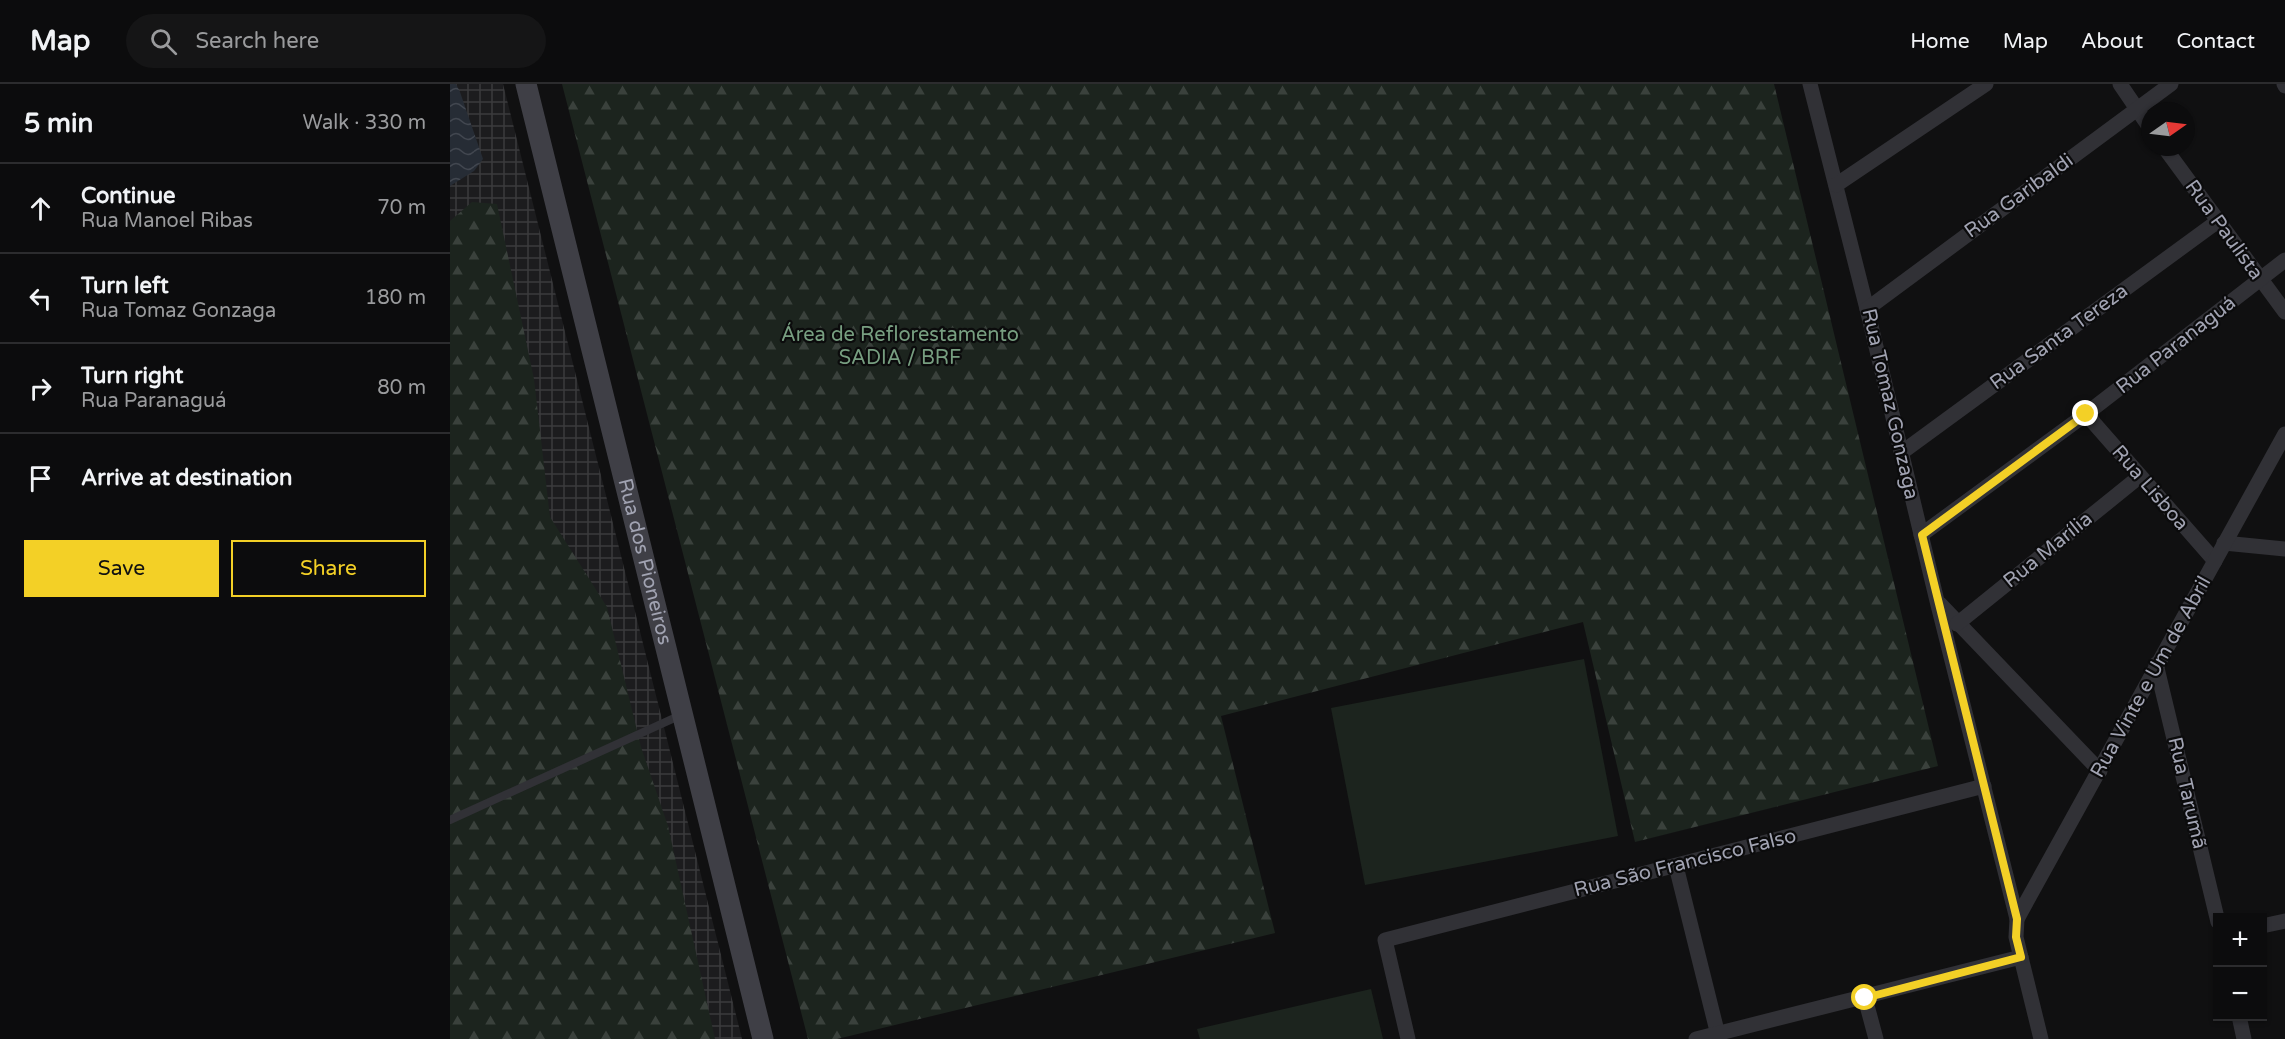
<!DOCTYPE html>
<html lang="en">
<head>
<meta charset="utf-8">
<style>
  :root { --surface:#0c0c0d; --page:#151516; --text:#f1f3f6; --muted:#9a9b9d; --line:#2c2c2e; --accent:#f3d026 }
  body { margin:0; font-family:"Varela Round",sans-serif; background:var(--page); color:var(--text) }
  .controls { position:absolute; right:18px; bottom:18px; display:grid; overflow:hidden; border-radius:0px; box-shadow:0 2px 4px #0004 }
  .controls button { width:54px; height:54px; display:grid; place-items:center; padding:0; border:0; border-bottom:2px solid var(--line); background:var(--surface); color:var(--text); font:30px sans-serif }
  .compass { position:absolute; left:1691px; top:18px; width:54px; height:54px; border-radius:50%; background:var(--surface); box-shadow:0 2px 4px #0004; rotate:76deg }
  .stop { position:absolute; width:18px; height:18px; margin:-14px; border:4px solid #f3d026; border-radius:50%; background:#fff }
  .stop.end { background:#f3d026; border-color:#fff; box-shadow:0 2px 6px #0008 }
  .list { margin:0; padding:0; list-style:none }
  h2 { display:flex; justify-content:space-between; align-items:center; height:78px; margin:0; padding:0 24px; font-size:26px }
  h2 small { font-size:20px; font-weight:400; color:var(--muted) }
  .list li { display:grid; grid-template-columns:39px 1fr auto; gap:18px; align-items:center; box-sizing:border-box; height:90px; padding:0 24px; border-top:2px solid var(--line) }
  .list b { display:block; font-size:22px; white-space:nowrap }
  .list p { margin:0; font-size:20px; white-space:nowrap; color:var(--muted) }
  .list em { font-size:20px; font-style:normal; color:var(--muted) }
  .actions { display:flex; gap:12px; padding:18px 24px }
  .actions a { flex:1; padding:14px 0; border:2px solid var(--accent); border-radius:0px; text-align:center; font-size:21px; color:var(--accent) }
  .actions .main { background:var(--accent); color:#111 }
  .icon { flex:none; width:33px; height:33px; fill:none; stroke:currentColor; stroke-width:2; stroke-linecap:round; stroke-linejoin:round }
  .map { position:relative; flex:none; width:1835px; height:955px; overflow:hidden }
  header { display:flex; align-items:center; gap:36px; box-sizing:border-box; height:84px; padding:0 30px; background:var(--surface); border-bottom:2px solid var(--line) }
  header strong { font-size:28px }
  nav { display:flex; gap:33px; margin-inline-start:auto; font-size:21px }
  .search { width:420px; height:54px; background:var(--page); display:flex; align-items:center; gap:15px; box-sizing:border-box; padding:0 21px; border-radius:33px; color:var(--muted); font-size:22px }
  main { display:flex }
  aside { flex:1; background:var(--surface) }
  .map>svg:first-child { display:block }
  .industrial { fill:url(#industrial-grid) }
  .green { fill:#1c241e }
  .forest { fill:url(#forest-firs) }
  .water { fill:url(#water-waves) }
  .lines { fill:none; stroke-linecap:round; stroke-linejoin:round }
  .lane { stroke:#313136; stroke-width:8 }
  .street { stroke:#313136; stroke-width:15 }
  .secondary { stroke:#3f3f46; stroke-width:21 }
  .route { stroke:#f3d026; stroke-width:8 }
  .labels { text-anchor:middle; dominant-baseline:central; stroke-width:4.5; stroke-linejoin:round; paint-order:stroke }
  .street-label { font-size:20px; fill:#a1a3b2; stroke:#0b0b0c }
  .park-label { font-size:20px; fill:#779e80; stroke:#0b0b0c }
</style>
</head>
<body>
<header>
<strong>Map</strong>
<div class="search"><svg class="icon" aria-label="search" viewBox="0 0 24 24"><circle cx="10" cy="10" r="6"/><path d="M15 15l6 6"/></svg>Search here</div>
<nav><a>Home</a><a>Map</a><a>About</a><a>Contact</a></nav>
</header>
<main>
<aside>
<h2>5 min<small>Walk · 330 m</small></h2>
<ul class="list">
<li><svg class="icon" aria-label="ahead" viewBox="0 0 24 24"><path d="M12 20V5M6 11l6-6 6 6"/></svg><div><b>Continue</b><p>Rua Manoel Ribas</p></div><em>70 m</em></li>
<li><svg class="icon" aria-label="left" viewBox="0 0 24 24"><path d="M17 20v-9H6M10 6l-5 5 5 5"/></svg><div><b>Turn left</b><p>Rua Tomaz Gonzaga</p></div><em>180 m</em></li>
<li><svg class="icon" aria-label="right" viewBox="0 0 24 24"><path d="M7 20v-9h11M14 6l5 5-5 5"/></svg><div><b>Turn right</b><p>Rua Paranaguá</p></div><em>80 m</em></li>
<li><svg class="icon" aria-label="arrive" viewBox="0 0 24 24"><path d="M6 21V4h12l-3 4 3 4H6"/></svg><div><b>Arrive at destination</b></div></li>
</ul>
<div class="actions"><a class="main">Save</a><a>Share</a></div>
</aside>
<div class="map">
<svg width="1835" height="955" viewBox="0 0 1835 955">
  <defs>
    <pattern id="industrial-grid" width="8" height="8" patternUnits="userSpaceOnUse" patternTransform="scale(1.5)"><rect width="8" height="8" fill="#1c1c1e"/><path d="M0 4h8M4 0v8" fill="none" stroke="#3a3a3c"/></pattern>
    <pattern id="forest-firs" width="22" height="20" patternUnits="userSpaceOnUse" patternTransform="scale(1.5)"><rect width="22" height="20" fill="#1c241e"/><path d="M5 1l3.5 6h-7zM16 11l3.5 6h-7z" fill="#3a413c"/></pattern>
    <pattern id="water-waves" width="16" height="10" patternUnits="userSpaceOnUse" patternTransform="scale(1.5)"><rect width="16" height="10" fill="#262c35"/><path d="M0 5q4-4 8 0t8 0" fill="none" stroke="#424750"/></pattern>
  </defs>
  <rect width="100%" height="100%" fill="#101011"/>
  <!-- industrial -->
  <path class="industrial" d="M0 0H53L292 955H0Z"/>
  <!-- green -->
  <g class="green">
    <path d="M1134 575 1168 752 915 801 881 624Z"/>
    <path d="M921 905 933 955H750L747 945Z"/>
  </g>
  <!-- forest -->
  <g class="forest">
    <path d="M112 0H1324L1488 682 1185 758 1133 538 771 632 825 849 387 955H358Z"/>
    <path d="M22 118 47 120 84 295 100 433 157 523 191 663 218 742 265 955H0V137Z"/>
  </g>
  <!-- water -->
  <path class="water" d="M0 0H6L10 8 33 75 24 87 0 102Z"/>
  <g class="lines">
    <!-- lane -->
    <path class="lane" d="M0 736 231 631"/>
    <!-- street -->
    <g class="street">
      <path d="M1360 0 1417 225 1487 517 1567 835 1566 853 1591 955"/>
      <path d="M1670 0 1700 44"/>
      <path d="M1834 0 1835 2"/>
      <path d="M1714 63 1835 228"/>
      <path d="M1386 101 1536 0"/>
      <path d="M1417 225 1721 0"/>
      <path d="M1636 330 1765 477"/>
      <path d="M1451 369 1768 137"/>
      <path d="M1471 451 1636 330 1835 176"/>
      <path d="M1774 459 1835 465"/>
      <path d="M1490 520 1650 687"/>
      <path d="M1507 540 1689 393"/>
      <path d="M1706 580 1768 838"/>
      <path d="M1226 782 1269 955"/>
      <path d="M1567 835 1835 350"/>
      <path d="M1812 842 1835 837"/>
      <path d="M1415 914 1426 955"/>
      <path d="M1789 932 1794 955"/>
      <path d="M958 955 935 856 1534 702"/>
      <path d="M1246 955 1571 873"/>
    </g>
    <!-- secondary -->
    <path class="secondary" id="s1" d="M76 0 313 955"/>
  </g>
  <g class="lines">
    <!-- route -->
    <path class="route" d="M1415 914 1571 873 1566 853 1567 835 1472 451 1636 330"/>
  </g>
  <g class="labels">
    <!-- street labels -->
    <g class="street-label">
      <text transform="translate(1569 112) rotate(-36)">Rua Garibaldi</text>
      <text transform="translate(1774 146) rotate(54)">Rua Paulista</text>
      <text transform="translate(1609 253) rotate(-36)">Rua Santa Tereza</text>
      <text transform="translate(1726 261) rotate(-38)">Rua Paranaguá</text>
      <text transform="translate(1440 320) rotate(77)">Rua Tomaz Gonzaga</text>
      <text transform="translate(1700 404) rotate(49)">Rua Lisboa</text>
      <text transform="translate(1598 466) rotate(-39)">Rua Marília</text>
      <text stroke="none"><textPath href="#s1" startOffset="492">Rua dos Pioneiros</textPath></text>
      <text transform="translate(1701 593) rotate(-61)">Rua Vinte e Um de Abril</text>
      <text transform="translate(1737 709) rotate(77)">Rua Tarumã</text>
      <text transform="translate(1235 779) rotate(-14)">Rua São Francisco Falso</text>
    </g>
    <!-- park labels -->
    <g class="park-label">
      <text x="450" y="251">Área de Reflorestamento<tspan x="450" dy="23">SADIA / BRF</tspan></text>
    </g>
  </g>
</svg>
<div class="controls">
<button>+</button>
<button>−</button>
</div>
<svg class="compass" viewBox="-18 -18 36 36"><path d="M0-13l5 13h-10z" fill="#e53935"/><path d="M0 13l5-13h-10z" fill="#9a9b9d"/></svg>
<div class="stop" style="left:1415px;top:914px"></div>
<div class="stop end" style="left:1636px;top:330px"></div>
</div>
</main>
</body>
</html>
